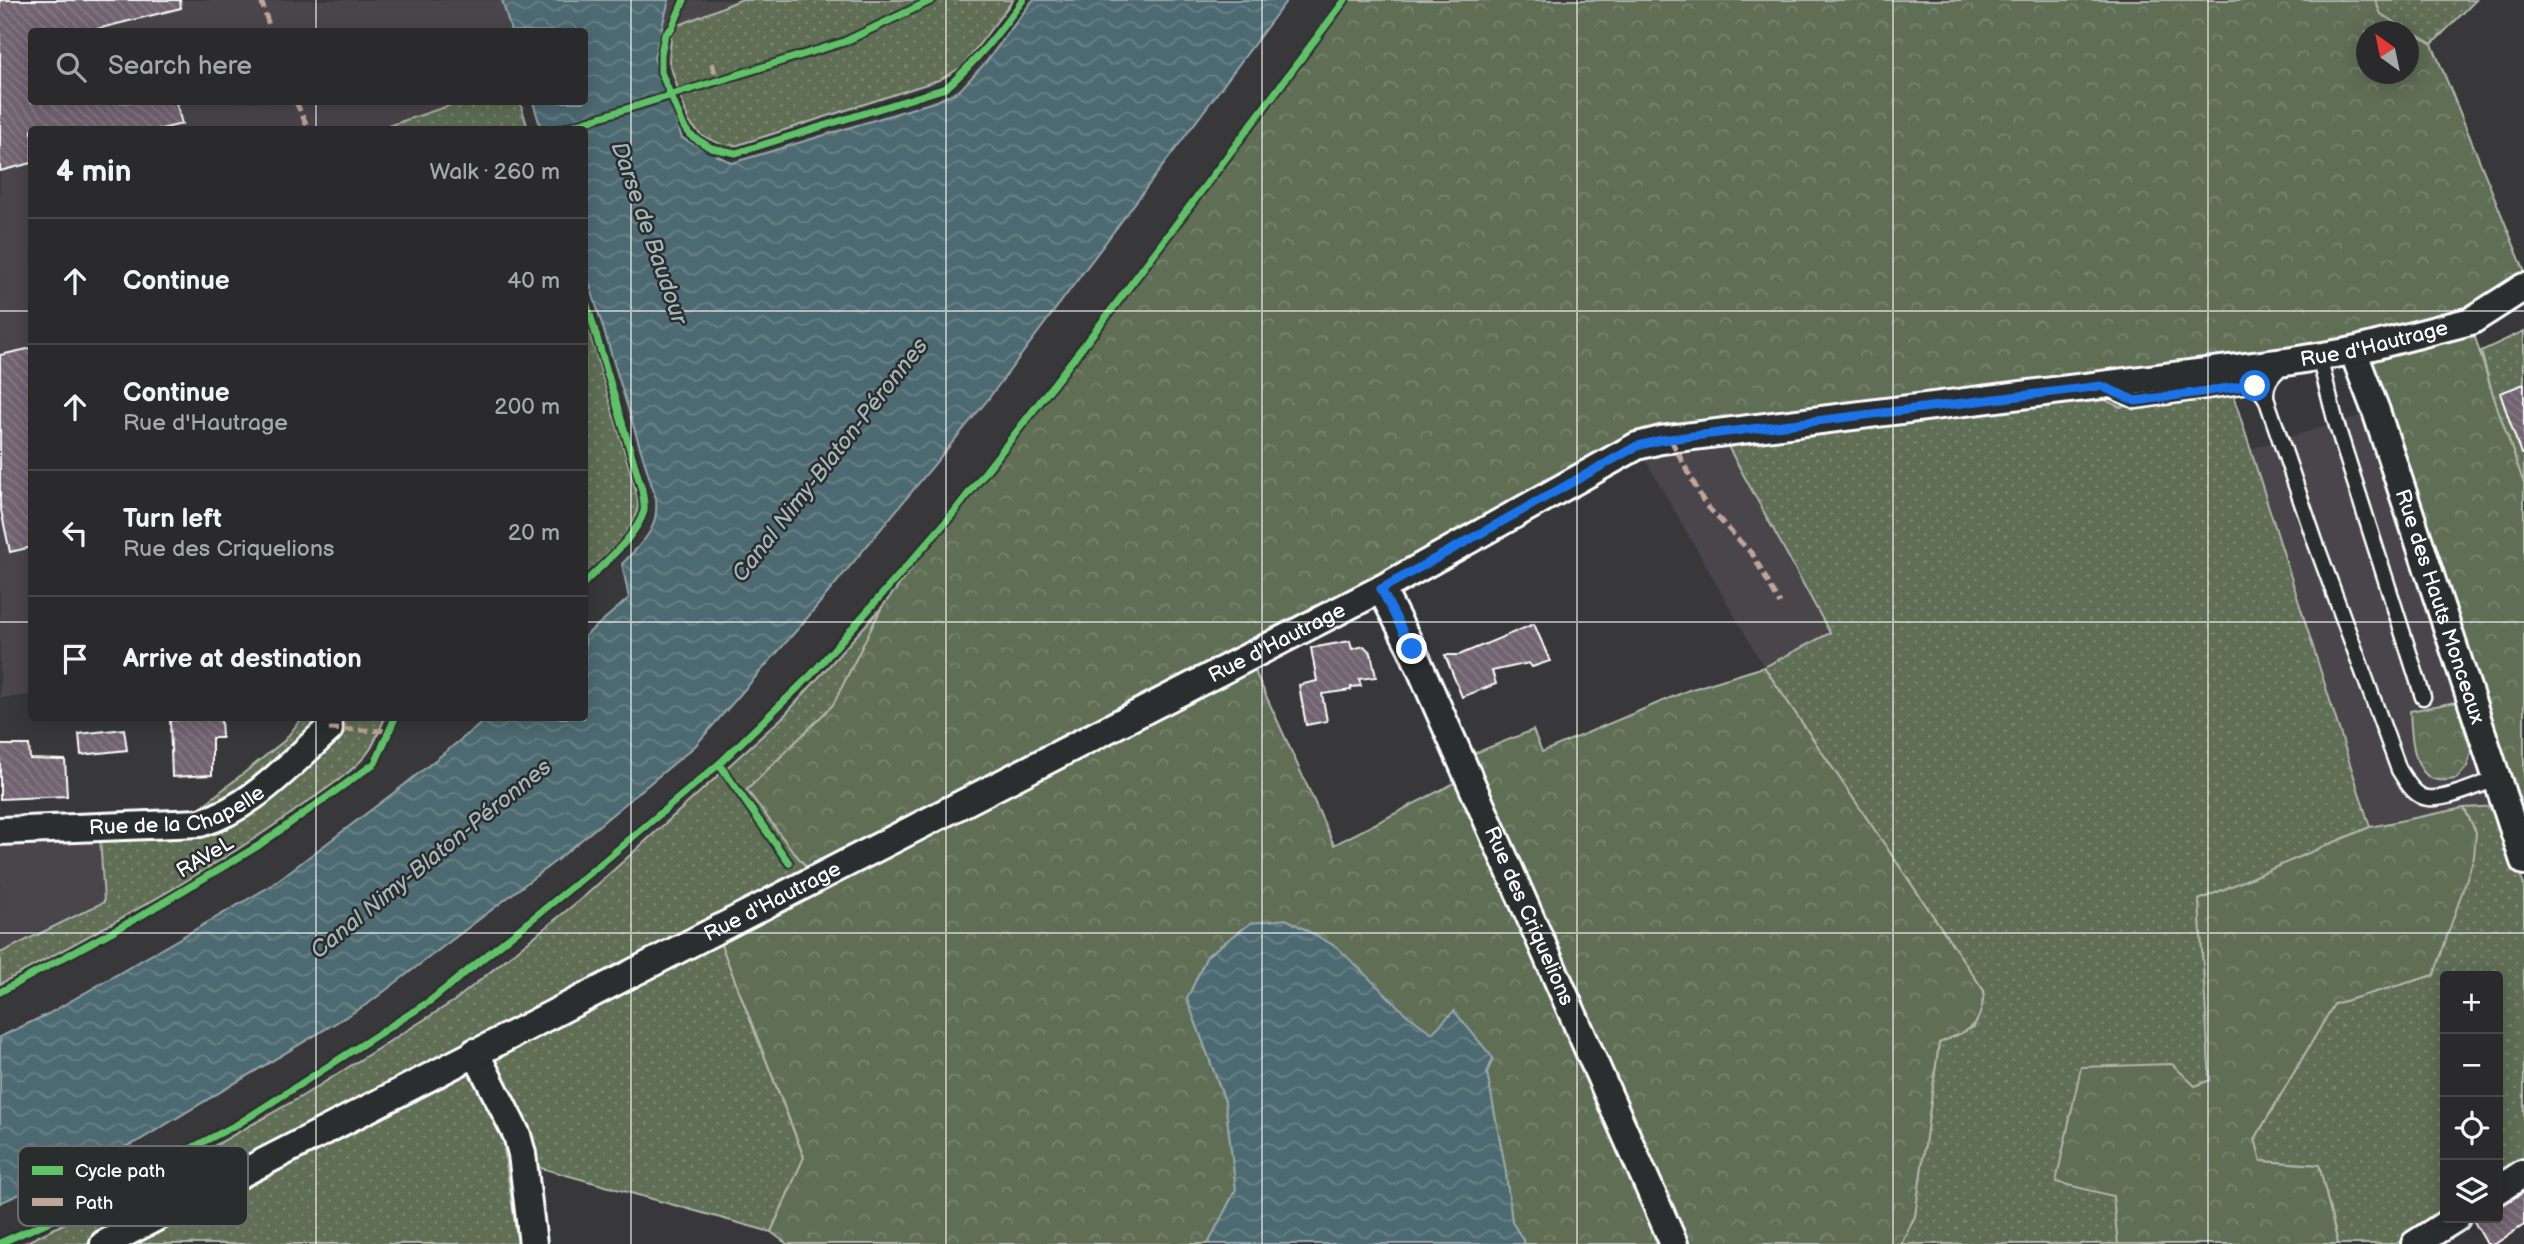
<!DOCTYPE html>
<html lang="en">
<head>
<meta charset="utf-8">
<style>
  :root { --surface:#2a2a2c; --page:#363638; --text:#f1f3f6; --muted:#a5a7a9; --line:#464648 }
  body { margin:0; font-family:"Balsamiq Sans",sans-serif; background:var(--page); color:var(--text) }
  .controls { position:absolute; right:21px; bottom:21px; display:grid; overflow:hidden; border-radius:7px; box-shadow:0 4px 18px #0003 }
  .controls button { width:63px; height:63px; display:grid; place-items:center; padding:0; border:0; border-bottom:2px solid var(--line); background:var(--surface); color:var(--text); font:35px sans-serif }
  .compass { position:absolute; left:2356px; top:21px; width:63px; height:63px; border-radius:50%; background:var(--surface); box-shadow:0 4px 18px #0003; rotate:327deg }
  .stop { position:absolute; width:21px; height:21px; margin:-16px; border:5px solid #1a73e8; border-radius:50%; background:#fff }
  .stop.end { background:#1a73e8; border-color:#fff; box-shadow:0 2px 7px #0008 }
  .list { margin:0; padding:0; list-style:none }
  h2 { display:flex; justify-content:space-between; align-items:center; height:91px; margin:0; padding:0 28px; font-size:30px }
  h2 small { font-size:23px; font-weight:400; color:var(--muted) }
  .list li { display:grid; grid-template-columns:46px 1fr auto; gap:21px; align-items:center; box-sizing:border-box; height:126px; padding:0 28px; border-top:2px solid var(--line) }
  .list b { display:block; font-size:26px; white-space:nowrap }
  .list p { margin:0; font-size:23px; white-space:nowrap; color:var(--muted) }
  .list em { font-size:23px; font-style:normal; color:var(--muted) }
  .icon { flex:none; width:38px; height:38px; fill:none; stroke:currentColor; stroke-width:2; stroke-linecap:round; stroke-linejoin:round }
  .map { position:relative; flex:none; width:2524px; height:1244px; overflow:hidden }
  .search { position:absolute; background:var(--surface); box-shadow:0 4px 18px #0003; left:28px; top:28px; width:560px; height:77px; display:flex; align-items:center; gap:18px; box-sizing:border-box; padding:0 24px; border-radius:7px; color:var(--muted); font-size:26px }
  .panel { position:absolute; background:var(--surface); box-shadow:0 4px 18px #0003; left:28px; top:126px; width:560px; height:595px; border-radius:7px }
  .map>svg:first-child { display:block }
  .built { fill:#49454b }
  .grass { fill:url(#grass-dots); stroke:#b0b6aa; stroke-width:2 }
  .forest { fill:url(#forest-crowns); stroke:#b0b6aa; stroke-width:2; fill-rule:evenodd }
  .water { fill:url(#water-waves); stroke:#95a6aa; stroke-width:2 }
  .building { fill:url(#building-back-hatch); stroke:#fff; stroke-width:2 }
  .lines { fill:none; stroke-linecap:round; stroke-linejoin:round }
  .lane-casing { stroke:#fff; stroke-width:19 }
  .street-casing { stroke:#fff; stroke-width:32 }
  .lane { stroke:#2a2d2e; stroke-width:14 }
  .street { stroke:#2a2d2e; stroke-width:26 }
  .quiet { stroke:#c0a59a; stroke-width:5; stroke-dasharray:10 5; stroke-linecap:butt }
  .cycleway-casing { stroke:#2a2d2e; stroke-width:11 }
  .cycleway { stroke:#61c268; stroke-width:7 }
  .route { stroke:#1a73e8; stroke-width:9 }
  .grid { fill:none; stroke:#fff; stroke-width:2; stroke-opacity:0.55 }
  .labels { text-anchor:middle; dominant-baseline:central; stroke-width:5; stroke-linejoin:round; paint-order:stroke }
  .street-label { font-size:21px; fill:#fff; stroke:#2a2d2e }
  .water-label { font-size:23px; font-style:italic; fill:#a6b5b8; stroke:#2a2d2e }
  .key { fill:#2a2d2e; stroke:#6a6c6d; stroke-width:2 }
  .key-label { font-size:19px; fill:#fff }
</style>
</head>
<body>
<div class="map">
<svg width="2524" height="1244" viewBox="0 0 2524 1244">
  <defs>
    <pattern id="grass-dots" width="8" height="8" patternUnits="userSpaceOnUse" patternTransform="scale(1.75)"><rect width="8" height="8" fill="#606e56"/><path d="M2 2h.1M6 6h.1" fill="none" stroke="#78846f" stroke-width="1.8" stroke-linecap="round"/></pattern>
    <pattern id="forest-crowns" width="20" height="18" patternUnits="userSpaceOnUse" patternTransform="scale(1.75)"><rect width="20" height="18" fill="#606e56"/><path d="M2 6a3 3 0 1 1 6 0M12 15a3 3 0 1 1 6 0" fill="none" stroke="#78846f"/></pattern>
    <pattern id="water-waves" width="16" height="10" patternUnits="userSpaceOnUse" patternTransform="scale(1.75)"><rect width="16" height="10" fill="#4e6b72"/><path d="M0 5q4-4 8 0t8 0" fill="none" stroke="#698187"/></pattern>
    <pattern id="building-back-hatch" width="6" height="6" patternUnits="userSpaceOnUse" patternTransform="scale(1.75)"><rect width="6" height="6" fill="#71636f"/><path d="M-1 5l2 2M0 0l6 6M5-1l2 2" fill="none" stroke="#867a85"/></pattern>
  </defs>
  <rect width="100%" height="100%" fill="#38383b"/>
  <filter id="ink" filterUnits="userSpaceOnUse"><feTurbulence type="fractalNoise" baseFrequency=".0143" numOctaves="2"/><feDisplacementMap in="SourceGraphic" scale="14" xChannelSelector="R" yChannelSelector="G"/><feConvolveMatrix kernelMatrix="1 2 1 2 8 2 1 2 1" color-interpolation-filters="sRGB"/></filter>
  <g filter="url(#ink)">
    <!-- built -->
    <g class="built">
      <path d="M0 0H502L511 31 32 32V102H460L379 129 32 130 31 695 0 698Z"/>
      <path d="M669 0H740L672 28 669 62 654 58Z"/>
      <path d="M2376 411 2506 807 2464 808 2370 827 2250 449Z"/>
      <path d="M1725 441 1830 634 1764 667 1642 454Z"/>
      <path d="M100 836 104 902 0 953V841Z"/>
    </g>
    <!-- grass -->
    <g class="grass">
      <path d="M740 0H1013L962 67 939 80 738 145 725 146 702 136 689 122 669 62 672 28Z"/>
      <path d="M2375 0H2476L2432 44 2380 14Z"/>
      <path d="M460 102H520L528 129H379Z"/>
      <path d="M585 317 637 494C638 501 639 509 636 516 626 539 602 558 585 575Z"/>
      <path d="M2524 331V484L2493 395 2481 351Z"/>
      <path d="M2233 394 2370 827 2199 900 2210 1080 2195 1087 2113 1195 2118 1244H1901L1915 1216 1939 1043 1974 1027 1984 991 1764 667 1830 633 1725 441 2101 398 2120 407Z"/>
      <path d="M882 607 833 705 747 790 792 850 822 884 718 937 804 1158 771 1232 537 1167 534 1145 504 1149 518 1244H23L177 1167 304 1095 454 1001 586 895 784 716Z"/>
      <path d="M302 718H385C380 728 376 741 369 751 355 771 323 791 303 805 208 874 103 928 0 984V953L104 902 100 836 200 828 201 807 284 741Z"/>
      <path d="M2498 806 2524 886V1161L2498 1178V976H2445V1212L2396 1244H2338L2319 1165 2261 1161 2255 1139 2334 1004 2434 975 2476 832 2464 808Z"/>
    </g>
    <!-- forest -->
    <g class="forest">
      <path d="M1346 0H2375L2381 14 2432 44 2524 270V274L2466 308 2493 395 2524 484V861L2352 351 1680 439 1248 656 1334 845 1476 772 1470 755 1533 730 1542 752 1689 690 1764 667 1984 991C1981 1030 1971 1028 1939 1043L1915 1216 1901 1244H1525L1512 1222 1505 1167 1487 1073 1454 1012 1432 1034 1407 1015 1251 923 1207 956 1187 999 1225 1101 1236 1189 1208 1244H787L771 1232 804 1157 718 937 821 884 792 850 747 790 833 705 882 607 1126 294ZM2366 32H2408V74H2366Z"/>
      <path d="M2456 702 2471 751 2467 767 2456 779C2450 779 2444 781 2438 780 2412 777 2411 732 2410 711Z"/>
      <path d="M2464 808 2476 832 2474 857 2434 975 2334 1004 2255 1139 2261 1161 2319 1165 2338 1244H2118L2113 1196 2056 1182 2081 1067 2172 1064 2195 1086 2210 1080 2199 900 2370 827Z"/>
    </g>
    <!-- water -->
    <g class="water">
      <path d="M502 0H669L654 58 682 138 732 163 937 101 960 90 986 62 1033 0H1287L986 402 803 623 695 746 557 860 369 1003 138 1141 0 1203V1037L48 1014 269 887 404 785 488 718H584L585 636 629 598 622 564C642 542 659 531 656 499L585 269 584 130 541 129 533 102H584V32L511 31Z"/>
      <path d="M1286 919 1337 947 1407 1015 1432 1033 1454 1011 1493 1058 1487 1073 1505 1167 1512 1222 1525 1244H1208L1236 1189 1225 1101 1187 999 1207 956 1251 923Z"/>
    </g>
    <!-- building -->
    <g class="building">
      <path d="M0 0H180L181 8 85 32H32V102H176L182 124 157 130H32V163L0 171Z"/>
      <path d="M32 348V547L10 552 0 506V355Z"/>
      <path d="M2524 384V453L2521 454 2500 393Z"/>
      <path d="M1534 624 1550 661 1532 667 1529 663 1492 671 1496 684 1462 697 1445 655H1459Z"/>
      <path d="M1350 641 1352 649 1364 646 1371 653 1376 677 1359 679 1361 686 1351 687V690L1322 694 1327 721 1306 725 1299 685 1317 681 1311 648Z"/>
      <path d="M203 718H221L222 738H212V775L172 777 170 720Z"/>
      <path d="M124 729 127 750 81 755 79 734Z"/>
      <path d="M0 745H29L30 759 65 760 67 796 0 799Z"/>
      <path d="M2524 1192V1225L2495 1244H2487L2472 1218H2498V1208Z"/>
    </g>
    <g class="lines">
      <defs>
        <g id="lane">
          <path d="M2319 357 2336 423 2423 697"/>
          <path d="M2283 365C2272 376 2265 382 2266 398L2316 544 2399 770C2405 779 2411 791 2421 796 2437 805 2479 785 2496 779"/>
          <path d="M2106 388 2136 401 2249 385 2260 390 2266 398"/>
        </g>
        <g id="street">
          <path id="s1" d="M2353 351 2376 411 2524 861"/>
          <path id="s2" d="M1381 589 1412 649 1674 1244"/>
          <path id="s3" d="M0 831 200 823C252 808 290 764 329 729"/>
          <path d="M475 1052 517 1135 522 1154 533 1244"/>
          <path d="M2498 1190 2524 1173"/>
          <path id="s4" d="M104 1244 1381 589 1637 446 1661 440 2286 362 2353 351 2471 321 2524 287"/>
          <path d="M2415 1244 2456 1218"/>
        </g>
      </defs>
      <!-- lane casing -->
      <use href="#lane" class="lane-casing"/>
      <!-- street casing -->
      <use href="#street" class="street-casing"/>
      <!-- lane -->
      <use href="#lane" class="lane"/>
      <!-- street -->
      <use href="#street" class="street"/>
      <!-- quiet -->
      <g class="quiet">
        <path d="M261 0 271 32"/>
        <path d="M712 63 717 81"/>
        <path d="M296 102 309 130"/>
        <path d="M1671 440 1705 504 1753 555 1780 604"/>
        <path d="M329 729 391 731"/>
      </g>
      <defs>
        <g id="cycleway">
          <path d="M684 0 672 28 665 34 661 54V72L684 127 690 135 711 148 736 153 946 88C976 62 999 32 1023 0"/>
          <path d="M558 130 844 42 932 0"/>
          <path d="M584 294 642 490C643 497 645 504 644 511 637 536 602 565 584 583"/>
          <path d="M719 764 789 863"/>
          <path d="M0 992 137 918 258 846 375 763 395 718"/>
          <path d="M0 1243 50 1221 238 1124 430 1001 603 862 719 764 811 675 951 516 1113 308 1345 0"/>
        </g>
      </defs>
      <!-- cycleway casing -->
      <use href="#cycleway" class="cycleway-casing"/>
      <!-- cycleway -->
      <use href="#cycleway" class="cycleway"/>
    </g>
  </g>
  <g class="lines" filter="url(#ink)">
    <!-- route -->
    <path class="route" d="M1412 649 1381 589 1637 446 1661 440 2101 386 2136 401 2243 386H2255"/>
  </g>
  <!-- grid -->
  <path class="grid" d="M316 0V32M631 0V1244M946 0V1244M1262 0V1244M1577 0V1244M1893 0V1244M2208 0V1244M316 102V130M0 311H32M584 311H2524M0 622H32M584 622H2524M316 718V1244M0 933H2524"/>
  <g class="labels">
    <!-- street labels -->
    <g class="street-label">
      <text stroke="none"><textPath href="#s4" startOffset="2473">Rue d'Hautrage</textPath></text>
      <text stroke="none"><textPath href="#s1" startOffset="270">Rue des Hauts Monceaux</textPath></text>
      <text stroke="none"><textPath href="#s4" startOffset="1318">Rue d'Hautrage</textPath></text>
      <text stroke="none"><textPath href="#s3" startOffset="180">Rue de la Chapelle</textPath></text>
      <text transform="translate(205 857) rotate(-31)">RAVeL</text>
      <text stroke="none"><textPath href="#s4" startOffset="751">Rue d'Hautrage</textPath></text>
      <text stroke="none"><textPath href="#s2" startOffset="359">Rue des Criquelions</textPath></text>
    </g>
    <!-- water labels -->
    <g class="water-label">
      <text transform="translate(649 233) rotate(71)">Darse de Baudour</text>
      <text transform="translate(830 460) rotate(-52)">Canal Nimy-Blaton-Péronnes</text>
      <text transform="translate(431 859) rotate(-39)">Canal Nimy-Blaton-Péronnes</text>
    </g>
  </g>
  <!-- legend -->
  <rect x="18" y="1146" width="230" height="80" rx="10" class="key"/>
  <rect x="32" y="1166" width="31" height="9" fill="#61c268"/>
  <rect x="32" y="1198" width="31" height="8" fill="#c0a59a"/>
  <g class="key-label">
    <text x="75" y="1177">Cycle path</text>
    <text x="75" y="1209">Path</text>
  </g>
</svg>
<div class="controls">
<button>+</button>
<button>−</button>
<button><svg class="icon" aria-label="locate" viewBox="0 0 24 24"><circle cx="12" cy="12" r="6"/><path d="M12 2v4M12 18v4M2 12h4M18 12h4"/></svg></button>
<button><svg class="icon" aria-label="layers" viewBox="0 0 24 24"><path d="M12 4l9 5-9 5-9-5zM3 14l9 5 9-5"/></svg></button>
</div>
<svg class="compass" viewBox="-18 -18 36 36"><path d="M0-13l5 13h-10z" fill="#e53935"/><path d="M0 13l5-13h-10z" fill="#a5a7a9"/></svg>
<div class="stop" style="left:2255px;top:386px"></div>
<div class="stop end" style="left:1412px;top:649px"></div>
<div class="search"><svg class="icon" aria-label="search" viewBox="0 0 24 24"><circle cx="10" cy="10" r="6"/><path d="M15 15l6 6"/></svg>Search here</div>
<section class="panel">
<h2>4 min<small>Walk · 260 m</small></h2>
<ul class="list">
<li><svg class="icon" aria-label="ahead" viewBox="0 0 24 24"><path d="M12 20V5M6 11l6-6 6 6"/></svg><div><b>Continue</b></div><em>40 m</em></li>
<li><svg class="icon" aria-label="ahead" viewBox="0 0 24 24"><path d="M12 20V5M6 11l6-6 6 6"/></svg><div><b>Continue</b><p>Rue d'Hautrage</p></div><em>200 m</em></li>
<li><svg class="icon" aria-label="left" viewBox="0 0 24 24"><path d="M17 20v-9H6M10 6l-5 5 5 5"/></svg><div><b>Turn left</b><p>Rue des Criquelions</p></div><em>20 m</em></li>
<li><svg class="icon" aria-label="arrive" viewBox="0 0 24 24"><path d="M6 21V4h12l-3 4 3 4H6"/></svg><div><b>Arrive at destination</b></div></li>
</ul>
</section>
</div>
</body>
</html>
